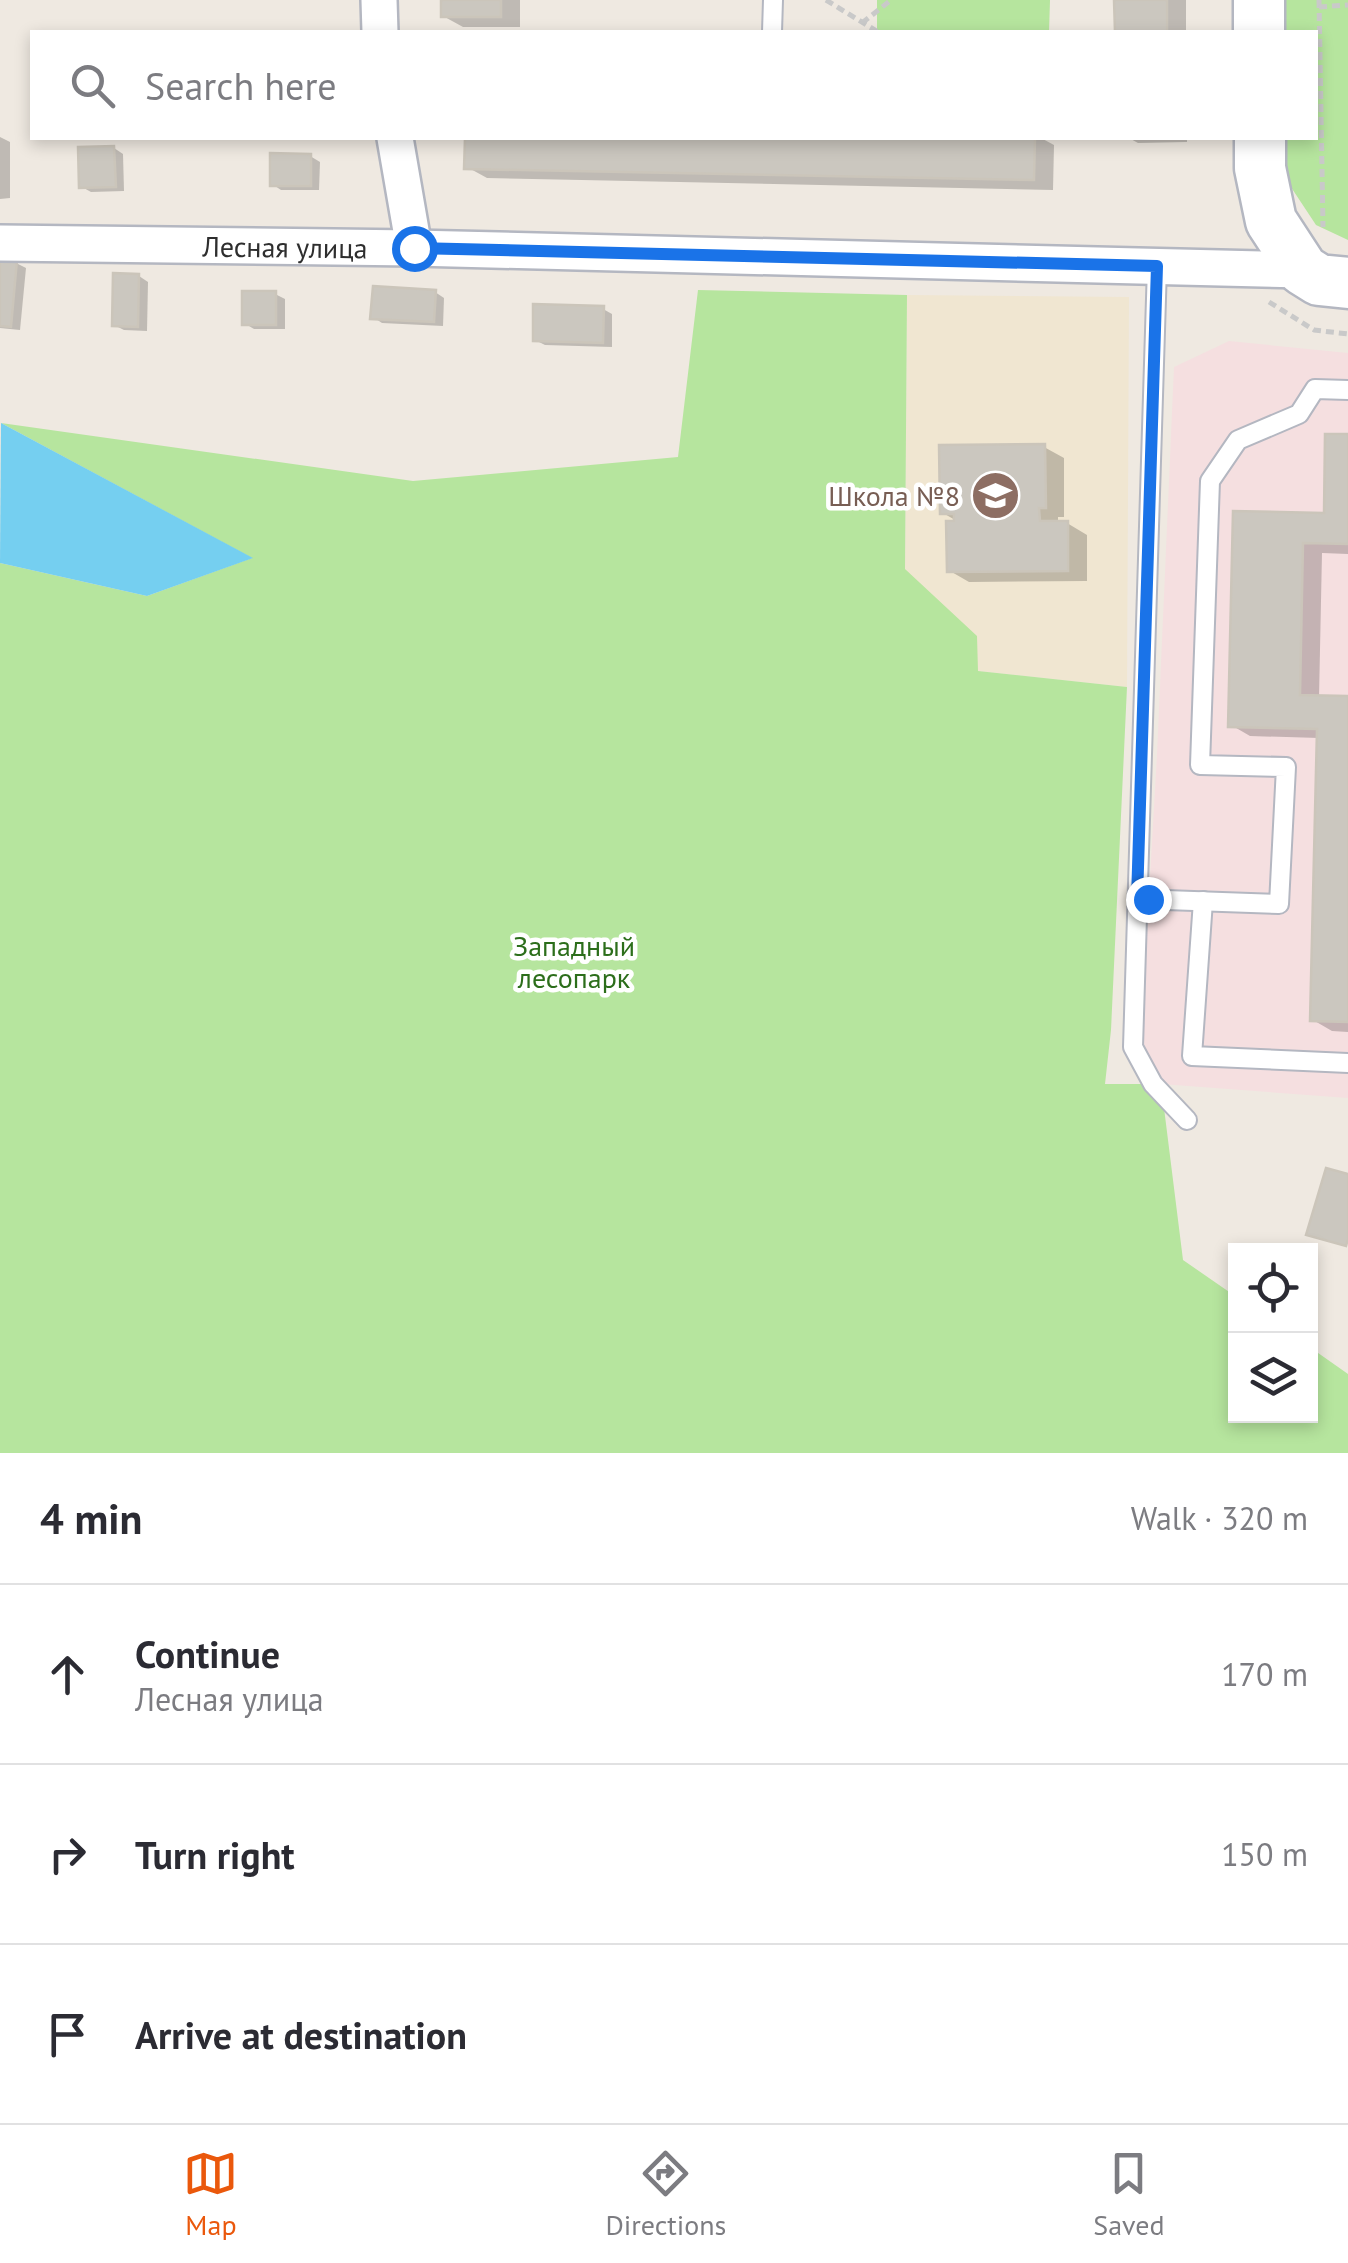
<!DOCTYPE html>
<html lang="en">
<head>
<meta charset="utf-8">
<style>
  :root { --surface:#fff; --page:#f7f7f7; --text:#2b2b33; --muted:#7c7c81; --line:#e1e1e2; --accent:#ea580c }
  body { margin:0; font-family:"PT Sans",sans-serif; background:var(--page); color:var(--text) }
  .controls { position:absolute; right:30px; bottom:30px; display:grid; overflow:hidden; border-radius:0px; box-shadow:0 5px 15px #0003 }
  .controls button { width:90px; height:90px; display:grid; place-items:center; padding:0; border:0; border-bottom:2px solid var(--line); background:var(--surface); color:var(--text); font:50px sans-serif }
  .stop { position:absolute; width:30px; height:30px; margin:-22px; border:8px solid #1a73e8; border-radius:50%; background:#fff }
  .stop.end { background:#1a73e8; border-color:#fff; box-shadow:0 2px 10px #0008 }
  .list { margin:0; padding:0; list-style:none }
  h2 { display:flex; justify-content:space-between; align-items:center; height:130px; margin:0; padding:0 40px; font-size:42px }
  h2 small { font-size:32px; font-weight:400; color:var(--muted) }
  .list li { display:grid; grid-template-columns:65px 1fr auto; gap:30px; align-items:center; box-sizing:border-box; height:180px; padding:0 40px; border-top:2px solid var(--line) }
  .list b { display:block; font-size:38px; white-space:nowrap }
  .list p { margin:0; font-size:32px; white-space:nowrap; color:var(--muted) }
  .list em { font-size:32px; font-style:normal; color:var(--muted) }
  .icon { flex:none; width:55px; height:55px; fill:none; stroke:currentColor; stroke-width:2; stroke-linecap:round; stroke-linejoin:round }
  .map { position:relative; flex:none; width:1348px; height:1453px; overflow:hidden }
  .search { position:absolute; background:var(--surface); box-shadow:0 5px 15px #0003; left:30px; right:30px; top:30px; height:110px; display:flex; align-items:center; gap:25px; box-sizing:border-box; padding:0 35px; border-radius:0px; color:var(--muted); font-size:38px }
  .sheet { height:670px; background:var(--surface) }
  nav { display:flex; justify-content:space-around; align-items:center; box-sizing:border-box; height:140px; border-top:2px solid var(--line); background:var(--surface); font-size:28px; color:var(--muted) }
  nav a { display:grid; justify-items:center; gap:5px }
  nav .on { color:var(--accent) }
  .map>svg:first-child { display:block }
  .education { fill:#f0e6d1 }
  .medical { fill:#f5dfe0 }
  .green { fill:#b6e59e }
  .water { fill:#75cff0 }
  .shadow { fill:#0003 }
  .building { fill:#cbc7bf; stroke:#cbc5ba; stroke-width:2.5 }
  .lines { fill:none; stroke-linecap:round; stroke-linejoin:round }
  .service-casing { stroke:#b4b7c1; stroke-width:22 }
  .minor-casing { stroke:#b4b7c1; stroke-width:40 }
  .secondary-casing { stroke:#b4b7c1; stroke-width:55 }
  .path { stroke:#c9c9c9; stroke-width:5; stroke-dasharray:8 5; stroke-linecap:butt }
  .service { stroke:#fff; stroke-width:18 }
  .minor { stroke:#fff; stroke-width:35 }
  .secondary { stroke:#fff; stroke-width:50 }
  .route { stroke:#1a73e8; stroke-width:12 }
  .labels { text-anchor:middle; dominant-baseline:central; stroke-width:9; stroke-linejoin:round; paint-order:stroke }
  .street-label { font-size:28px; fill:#2e2e2e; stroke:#fff }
  .education-label { font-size:28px; fill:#785e54; stroke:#fff; text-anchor:end }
  .park-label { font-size:28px; fill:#2c6e1b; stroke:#fff }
</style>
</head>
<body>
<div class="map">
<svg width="1348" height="1453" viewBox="0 0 1348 1453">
  <rect width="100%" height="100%" fill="#efe9e1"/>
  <!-- education -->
  <path class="education" d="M907 295 1129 297 1127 687 978 671 905 569Z"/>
  <!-- medical -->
  <path class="medical" d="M1229 341 1348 353V1098L1161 1084 1140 1052 1157 755 1174 367Z"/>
  <!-- green -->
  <g class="green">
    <path d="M877 0H1050L1049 32H877Z"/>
    <path d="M1282 0H1348V240L1316 225 1281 172V138H1316V32H1282Z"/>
    <path d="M698 290 907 295 905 569 977 636 978 671 1127 687 1111 1030 1105 1084H1161L1183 1260 1235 1296 1236 1416H1310L1311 1348 1348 1374V1453H0V563L147 596 252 558 1 423 413 481 678 457Z"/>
  </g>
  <!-- water -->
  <path class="water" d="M1 423 253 558 147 596 0 563Z"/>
  <!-- shadow -->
  <g class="shadow">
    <path d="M443 0H520V27H463L443 16Z"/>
    <rect x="1117" y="0" width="69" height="32"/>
    <path d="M0 137 10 142V198L0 199Z"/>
    <path d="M467 138H1041L1054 145 1053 190 487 178 467 167Z"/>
    <path d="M1129 138H1187V142L1138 143Z"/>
    <path d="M114 148 123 154 124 191 91 192 82 187Z"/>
    <path d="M310 156 320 162 319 190H281L272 184Z"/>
    <path d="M0 261 16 263 26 268 20 330 0 328Z"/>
    <path d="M139 276 148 282 147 331 124 330 114 325Z"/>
    <path d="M435 292 444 298 443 326 382 323 373 317Z"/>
    <path d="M275 294 285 299V329H254L244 323Z"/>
    <path d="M603 309 612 314V347L545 345 535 340Z"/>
    <path d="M1348 437V554L1322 553 1319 698 1348 699V1032L1332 1031 1313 1020 1319 738 1250 736 1231 725 1235 514 1326 516Z"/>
    <path d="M1044 447 1064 458V517H1058V524L1067 523 1087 535V581L969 582 950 571 962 524 943 513Z"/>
  </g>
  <!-- building -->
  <g class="building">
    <rect x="441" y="0" width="60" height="17"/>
    <path d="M1114 0H1167V32H1115Z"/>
    <path d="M465 138H1035L1034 180 464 169Z"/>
    <path d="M114 146 116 187 79 188 78 147Z"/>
    <path d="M270 153 311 154V186H270Z"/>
    <path d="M0 259 17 260 11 327 0 326Z"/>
    <path d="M113 273 139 274 138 327 112 326Z"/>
    <path d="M373 286 436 290 434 322 370 319Z"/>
    <rect x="242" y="291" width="34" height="34"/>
    <path d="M533 304 604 306 603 343 533 341Z"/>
    <path d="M1325 434H1348V544L1303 543 1300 695 1348 696V1022L1310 1021 1317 729 1228 727 1233 511 1324 513Z"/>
    <path d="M1045 444 1046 508H1039L1040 521H1068V571L947 572 946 521H954V514H940L939 445Z"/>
    <path d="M1326 1168 1348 1174V1239L1346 1246 1306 1235Z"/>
  </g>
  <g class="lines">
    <defs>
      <g id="service">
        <path d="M772 32 773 0"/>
        <path d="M1157 266 1133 1047 1153 1084 1187 1120"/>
        <path d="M1137 899 1279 904 1286 767 1200 765 1210 481 1238 440 1299 414 1315 389 1348 390"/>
        <path d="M1203 901 1192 1056 1348 1063"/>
      </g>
      <g id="minor">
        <path d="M379 0 380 32"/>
        <path d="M395 138 414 248"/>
        <path id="s1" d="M0 243 414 248 1303 270"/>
      </g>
      <g id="secondary">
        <path d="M1259 0V32"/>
        <path d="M1260 138V168L1271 221 1303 270 1319 280 1348 283"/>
      </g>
    </defs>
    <!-- service casing -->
    <use href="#service" class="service-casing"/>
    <!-- minor casing -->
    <use href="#minor" class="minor-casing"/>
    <!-- secondary casing -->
    <use href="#secondary" class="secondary-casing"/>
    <!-- path -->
    <g class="path">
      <path d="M826 0 878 32"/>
      <path d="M1319 0 1323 227"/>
      <path d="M1319 7 1348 5"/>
      <path d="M862 23 891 0"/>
      <path d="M1269 302 1314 330 1348 334"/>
    </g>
    <!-- service -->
    <use href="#service" class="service"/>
    <!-- minor -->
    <use href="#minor" class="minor"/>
    <!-- secondary -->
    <use href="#secondary" class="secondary"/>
  </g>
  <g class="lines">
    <!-- route -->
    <path class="route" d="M414 248 1157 266 1137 899H1148"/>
  </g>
  <!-- icons -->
  <defs>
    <symbol id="school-disc" viewBox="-11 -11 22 22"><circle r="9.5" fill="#8d6e63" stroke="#fff"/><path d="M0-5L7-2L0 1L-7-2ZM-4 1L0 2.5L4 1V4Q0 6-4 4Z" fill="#fff"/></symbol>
  </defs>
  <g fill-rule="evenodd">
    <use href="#school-disc" x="968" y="468" width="55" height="55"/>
  </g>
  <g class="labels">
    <!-- street labels -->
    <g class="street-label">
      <text stroke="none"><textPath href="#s1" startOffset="285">Лесная улица</textPath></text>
    </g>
    <!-- education labels -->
    <g class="education-label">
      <text x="960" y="495">Школа №8</text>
    </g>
    <!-- park labels -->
    <g class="park-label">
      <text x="574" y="945">Западный<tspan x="574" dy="32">лесопарк</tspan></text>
    </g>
  </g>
</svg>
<div class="controls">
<button><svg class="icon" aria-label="locate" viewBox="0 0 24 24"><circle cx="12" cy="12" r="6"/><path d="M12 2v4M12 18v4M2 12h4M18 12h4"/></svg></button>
<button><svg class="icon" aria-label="layers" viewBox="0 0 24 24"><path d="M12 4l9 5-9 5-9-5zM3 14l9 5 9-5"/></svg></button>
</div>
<div class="stop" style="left:414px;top:248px"></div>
<div class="stop end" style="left:1148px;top:899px"></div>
<div class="search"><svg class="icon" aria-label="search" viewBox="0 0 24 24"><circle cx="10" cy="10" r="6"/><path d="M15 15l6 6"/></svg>Search here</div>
</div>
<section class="sheet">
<h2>4 min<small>Walk · 320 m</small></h2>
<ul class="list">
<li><svg class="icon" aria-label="ahead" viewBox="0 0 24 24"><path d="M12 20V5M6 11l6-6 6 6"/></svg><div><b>Continue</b><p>Лесная улица</p></div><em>170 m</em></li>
<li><svg class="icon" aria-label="right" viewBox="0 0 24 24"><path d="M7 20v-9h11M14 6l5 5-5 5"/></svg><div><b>Turn right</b></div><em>150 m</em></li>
<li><svg class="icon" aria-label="arrive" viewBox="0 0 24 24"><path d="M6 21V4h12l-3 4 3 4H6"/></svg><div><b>Arrive at destination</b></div></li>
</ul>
</section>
<nav>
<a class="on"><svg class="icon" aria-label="map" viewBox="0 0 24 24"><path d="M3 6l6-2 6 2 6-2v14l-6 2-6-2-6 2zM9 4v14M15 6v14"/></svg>Map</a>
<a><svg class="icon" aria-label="directions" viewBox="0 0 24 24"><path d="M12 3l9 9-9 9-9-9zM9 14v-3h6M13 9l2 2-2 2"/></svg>Directions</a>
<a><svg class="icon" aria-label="saved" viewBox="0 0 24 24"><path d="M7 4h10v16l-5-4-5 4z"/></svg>Saved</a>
</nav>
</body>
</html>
